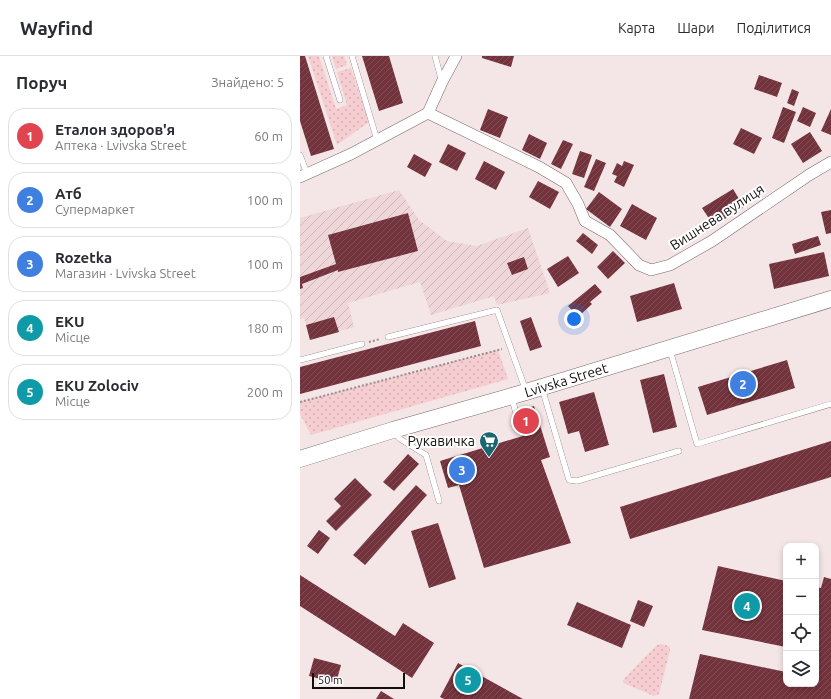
<!DOCTYPE html>
<html lang="uk">
<head>
<meta charset="utf-8">
<style>
  :root { --surface:#fff; --page:#f7f7f7; --text:#2b2b33; --muted:#7c7c81; --line:#e1e1e2; --accent:#b45309 }
  body { margin:0; font-family:Ubuntu,sans-serif; background:var(--page); color:var(--text) }
  .controls { position:absolute; right:12px; bottom:12px; display:grid; overflow:hidden; border-radius:8px; box-shadow:0 2px 6px #0003 }
  .controls button { width:36px; height:36px; display:grid; place-items:center; padding:0; border:0; border-bottom:1px solid var(--line); background:var(--surface); color:var(--text); font:20px sans-serif }
  .scale { position:absolute; left:12px; bottom:10px; width:93px; box-sizing:border-box; padding-left:4px; border:2px solid #140f0f; border-top:0; font-size:11px; line-height:14px; white-space:nowrap; color:#140f0f; -webkit-text-stroke:3px #fff; paint-order:stroke }
  .you { position:absolute; left:274px; top:263px; width:14px; height:14px; margin:-10px; border:3px solid #fff; border-radius:50%; background:#1a73e8; box-shadow:0 0 0 6px #1a73e833 }
  .badge { display:grid; place-items:center; width:26px; height:26px; border-radius:50%; background:var(--accent); color:#fff; font-size:13px; font-weight:700 }
  .pin { position:absolute; translate:-50% -50%; border:2px solid #fff; box-shadow:0 1px 4px #0006 }
  .list { margin:0; padding:0; list-style:none }
  h2 { display:flex; justify-content:space-between; align-items:center; height:52px; margin:0; padding:0 16px; font-size:17px }
  h2 small { font-size:13px; font-weight:400; color:var(--muted) }
  .list li { display:grid; grid-template-columns:26px 1fr auto; gap:12px; align-items:center; box-sizing:border-box; height:56px; margin:0 8px 8px; padding:0 8px; border:1px solid var(--line); border-radius:16px }
  .list b { display:block; font-size:15px; white-space:nowrap }
  .list p { margin:0; font-size:13px; white-space:nowrap; color:var(--muted) }
  .list em { font-size:13px; font-style:normal; color:var(--muted) }
  .icon { flex:none; width:22px; height:22px; fill:none; stroke:currentColor; stroke-width:2; stroke-linecap:round; stroke-linejoin:round }
  .map { position:relative; flex:none; width:531px; height:643px; overflow:hidden }
  header { display:flex; align-items:center; gap:24px; box-sizing:border-box; height:56px; padding:0 20px; background:var(--surface); border-bottom:1px solid var(--line) }
  header strong { font-size:19px }
  nav { display:flex; gap:22px; margin-inline-start:auto; font-size:14px }
  main { display:flex }
  aside { flex:1; background:var(--surface) }
  .map>svg:first-child { display:block }
  .industrial { fill:url(#industrial-furrows) }
  .grass { fill:url(#grass-dots) }
  .building { fill:url(#building-hatch) }
  .lines { fill:none; stroke-linecap:round; stroke-linejoin:round }
  .lane-casing { stroke:#776a6b; stroke-width:6 }
  .street-casing { stroke:#776a6b; stroke-width:12 }
  .secondary-casing { stroke:#776a6b; stroke-width:17 }
  .path { stroke:#978d8d; stroke-width:2; stroke-dasharray:2 2; stroke-linecap:butt }
  .lane { stroke:#fff; stroke-width:5.5 }
  .street { stroke:#fff; stroke-width:11 }
  .secondary { stroke:#fff; stroke-width:16 }
  .labels { text-anchor:middle; dominant-baseline:central; stroke-width:4; stroke-linejoin:round; paint-order:stroke }
  .street-label { font-size:14px; fill:#140f0f; stroke:#fff }
  .poi-label { font-size:14px; fill:#140f0f; stroke:#fff; text-anchor:end }
</style>
</head>
<body>
<header>
<strong>Wayfind</strong>
<nav><a>Карта</a><a>Шари</a><a>Поділитися</a></nav>
</header>
<main>
<aside>
<h2>Поруч<small>Знайдено: 5</small></h2>
<ul class="list">
<li><span class="badge" style="background:#e0444e">1</span><div><b>Еталон здоров'я</b><p>Аптека · Lvivska Street</p></div><em>60 m</em></li>
<li><span class="badge" style="background:#3f7fe0">2</span><div><b>Атб</b><p>Супермаркет</p></div><em>100 m</em></li>
<li><span class="badge" style="background:#3f7fe0">3</span><div><b>Rozetka</b><p>Магазин · Lvivska Street</p></div><em>100 m</em></li>
<li><span class="badge" style="background:#0f9aa8">4</span><div><b>EKU</b><p>Місце</p></div><em>180 m</em></li>
<li><span class="badge" style="background:#0f9aa8">5</span><div><b>EKU Zolociv</b><p>Місце</p></div><em>200 m</em></li>
</ul>
</aside>
<div class="map">
<svg width="531" height="643" viewBox="0 0 531 643">
  <defs>
    <pattern id="industrial-furrows" width="10" height="10" patternUnits="userSpaceOnUse"><rect width="10" height="10" fill="#efd6d8"/><path d="M-1 1l2-2M0 10L10 0M9 11l2-2" fill="none" stroke="#ccb6b8"/></pattern>
    <pattern id="grass-dots" width="8" height="8" patternUnits="userSpaceOnUse"><rect width="8" height="8" fill="#f6cdd0"/><path d="M2 2h.1M6 6h.1" fill="none" stroke="#d2afb1" stroke-width="1.8" stroke-linecap="round"/></pattern>
    <pattern id="building-hatch" width="6" height="6" patternUnits="userSpaceOnUse"><rect width="6" height="6" fill="#73333d"/><path d="M-1 1l2-2M0 6l6-6M5 7l2-2" fill="none" stroke="#814d55"/></pattern>
  </defs>
  <rect width="100%" height="100%" fill="#f4e5e6"/>
  <!-- industrial -->
  <path class="industrial" d="M99 134 119 164 147 185 177 190 228 172 250 237 197 249 194 240 131 259 120 226 48 247 54 271 11 283 4 262 0 263V162Z"/>
  <!-- grass -->
  <g class="grass">
    <path d="M8 0H19L36 53 47 49 37 16 51 12 69 66 37 89Z"/>
    <path d="M32 0H44L47 9 36 13Z"/>
    <path d="M198 294 208 323 11 379 0 358V346Z"/>
    <path d="M361 588 369 590 370 594 359 638 354 640 323 627V624L357 589Z"/>
  </g>
  <!-- building -->
  <g class="building">
    <path d="M0 0H5L34 93 11 100 0 65Z"/>
    <path d="M62 0H89L103 47 79 55Z"/>
    <path d="M182 0H214L211 11 182 2Z"/>
    <path d="M459 19 482 27 477 41 454 33Z"/>
    <path d="M492 33 499 36 494 50 487 47Z"/>
    <path d="M483 51 496 56 484 87 472 82Z"/>
    <path d="M503 51 516 57 510 71 497 65Z"/>
    <path d="M188 53 208 61 200 82 180 74Z"/>
    <path d="M531 53V79L521 75Z"/>
    <path d="M441 72 462 82 454 98 433 88Z"/>
    <path d="M510 76 522 95 503 107 491 88Z"/>
    <path d="M229 78 247 87 240 103 222 94Z"/>
    <path d="M263 84 273 88 261 113 251 108Z"/>
    <path d="M148 88 166 97 157 115 139 106Z"/>
    <path d="M280 95 292 99 284 122 272 118Z"/>
    <path d="M114 98 132 108 125 121 107 111Z"/>
    <path d="M296 103 306 107 294 135 284 131Z"/>
    <path d="M184 105 205 116 196 134 175 123Z"/>
    <path d="M324 105 334 109 324 131 314 126 317 120 312 118 317 107 322 110Z"/>
    <path d="M238 125 259 136 250 153 229 141Z"/>
    <path d="M433 133 444 151 414 170 402 152Z"/>
    <path d="M299 136 322 153 310 171 286 153Z"/>
    <path d="M332 148 357 162 346 184 320 170Z"/>
    <path d="M531 154V177L526 178 521 156Z"/>
    <path d="M108 157 118 195 38 216V214L2 228 3 232 0 233V221L36 208 28 179Z"/>
    <path d="M283 177 298 189 292 198 276 185Z"/>
    <path d="M518 180 521 189 495 198 492 188Z"/>
    <path d="M313 195 325 207 308 223 297 211Z"/>
    <path d="M524 196 529 220 474 233 469 208Z"/>
    <path d="M268 200 279 217 258 231 247 213Z"/>
    <path d="M224 201 228 213 212 219 207 207Z"/>
    <path d="M374 227 382 253 337 266 330 240Z"/>
    <path d="M295 228 302 236 290 246 292 248 278 261 268 250Z"/>
    <path d="M34 261 39 276 10 284 6 269Z"/>
    <path d="M231 261 242 291 230 295 220 265Z"/>
    <path d="M175 265 181 290 0 338V311Z"/>
    <path d="M487 304 495 332 407 359 398 331Z"/>
    <path d="M364 318 377 371 353 377 340 324Z"/>
    <path d="M294 336 309 389 285 396 279 375 268 378 259 346Z"/>
    <path d="M234 350 250 401 241 404 271 487 184 512 159 429 148 432 140 405 226 379 218 355Z"/>
    <path d="M531 385V421L330 483 320 451Z"/>
    <path d="M108 398 119 408 94 435 83 426Z"/>
    <path d="M55 422 72 439 36 475 26 465 41 450 34 443Z"/>
    <path d="M116 429 127 439 65 509 53 499Z"/>
    <path d="M138 467 156 523 129 532 111 475Z"/>
    <path d="M19 474 30 482 18 498 7 490Z"/>
    <path d="M418 510 486 525V591L402 574Z"/>
    <path d="M0 519 95 580 103 567 134 587 112 622 0 550Z"/>
    <path d="M524 521 531 523V643H389L400 598 486 616V628H516V531L521 532Z"/>
    <path d="M338 544 353 550 344 571 330 565Z"/>
    <path d="M277 546 331 569 322 592 267 569Z"/>
    <path d="M14 602 41 609 36 627 9 620Z"/>
    <path d="M158 607 223 643H144L140 641Z"/>
    <path d="M81 635 94 643H76Z"/>
  </g>
  <g class="lines">
    <defs>
      <g id="lane">
        <path d="M26 0 40 44"/>
        <path d="M52 0 77 84"/>
        <path d="M135 0 142 26"/>
        <path d="M0 99 7 118"/>
        <path d="M88 281 197 254 226 335"/>
        <path d="M370 294 397 388 531 348"/>
        <path d="M0 304 62 288"/>
        <path d="M242 332 269 424 277 425 379 395"/>
        <path d="M212 342 218 365"/>
        <path d="M94 375 100 383 126 399 139 445"/>
      </g>
      <g id="street">
        <path d="M128 57 239 111 266 127 278 148 285 165 310 179 339 209 351 214 370 209 412 185 509 119 531 106"/>
        <path d="M0 121 51 98 128 57 142 26 156 0"/>
      </g>
      <path id="secondary" d="M0 403 93 374 226 336 531 243"/>
    </defs>
    <!-- lane casing -->
    <use href="#lane" class="lane-casing"/>
    <!-- street casing -->
    <use href="#street" class="street-casing"/>
    <!-- secondary casing -->
    <use href="#secondary" class="secondary-casing"/>
    <!-- path -->
    <g class="path">
      <path d="M69 286 80 283"/>
      <path d="M0 346 202 293"/>
    </g>
    <!-- lane -->
    <use href="#lane" class="lane"/>
    <!-- street -->
    <use href="#street" class="street"/>
    <!-- secondary -->
    <use href="#secondary" class="secondary"/>
  </g>
  <!-- icons -->
  <defs>
    <symbol id="supermarket-pin" viewBox="-11 -11 22 30"><path d="M0 17L-7.5 6A9.5 9.5 0 1 1 7.5 6Z" fill="#1c6672" stroke="#fff"/><path d="M-6-5.5h2.5l.6 2H6L4.5 2H-2.5L-4.4-4H-6ZM-1.5 3.2a1.3 1.3 0 1 0 .1 0ZM3 3.2a1.3 1.3 0 1 0 .1 0Z" fill="#fff"/></symbol>
  </defs>
  <g fill-rule="evenodd">
    <use href="#supermarket-pin" x="178" y="374" width="22" height="30"/>
  </g>
  <g class="labels">
    <!-- street labels -->
    <g class="street-label">
      <text transform="translate(417 161) rotate(-33)">Вишнева вулиця</text>
      <text transform="translate(266 324) rotate(-17)">Lvivska Street</text>
    </g>
    <!-- poi labels -->
    <g class="poi-label">
      <text x="175" y="385">Рукавичка</text>
    </g>
  </g>
</svg>
<div class="controls">
<button>+</button>
<button>−</button>
<button><svg class="icon" aria-label="locate" viewBox="0 0 24 24"><circle cx="12" cy="12" r="6"/><path d="M12 2v4M12 18v4M2 12h4M18 12h4"/></svg></button>
<button><svg class="icon" aria-label="layers" viewBox="0 0 24 24"><path d="M12 4l9 5-9 5-9-5zM3 14l9 5 9-5"/></svg></button>
</div>
<div class="scale">50 m</div>
<div class="you"></div>
<div class="pin badge" style="left:226px;top:365px;background:#e0444e">1</div>
<div class="pin badge" style="left:443px;top:328px;background:#3f7fe0">2</div>
<div class="pin badge" style="left:162px;top:414px;background:#3f7fe0">3</div>
<div class="pin badge" style="left:447px;top:550px;background:#0f9aa8">4</div>
<div class="pin badge" style="left:168px;top:624px;background:#0f9aa8">5</div>
</div>
</main>
</body>
</html>
